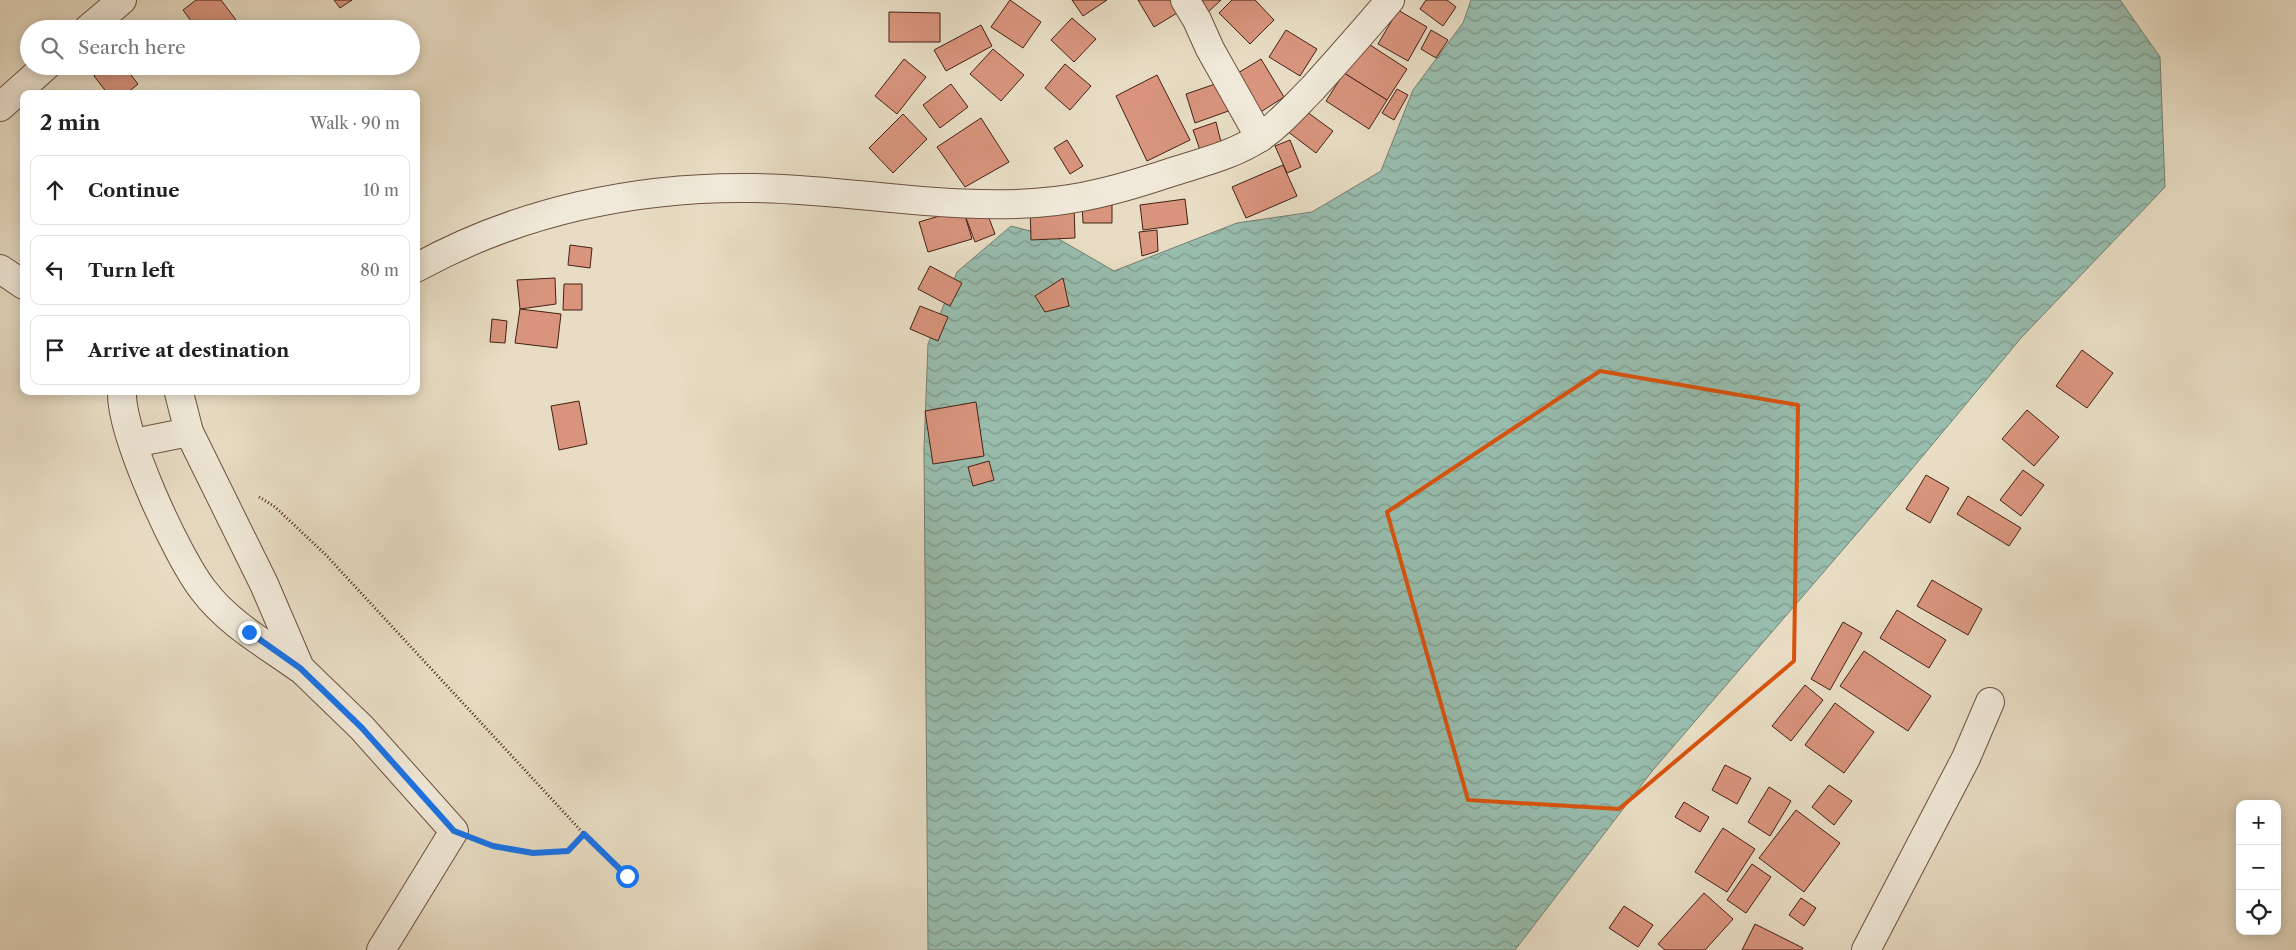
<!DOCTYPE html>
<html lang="en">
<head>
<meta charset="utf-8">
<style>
  :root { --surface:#fff; --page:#f6f6f6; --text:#202124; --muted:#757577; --line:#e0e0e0 }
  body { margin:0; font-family:"Libre Caslon Text",serif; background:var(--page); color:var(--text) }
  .controls { position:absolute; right:15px; bottom:15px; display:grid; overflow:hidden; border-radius:10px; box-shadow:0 2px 12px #0003 }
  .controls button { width:45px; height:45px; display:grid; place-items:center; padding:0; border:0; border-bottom:1px solid var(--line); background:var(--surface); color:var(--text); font:25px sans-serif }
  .stop { position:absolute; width:15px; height:15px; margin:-11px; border:4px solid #1a73e8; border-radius:50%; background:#fff }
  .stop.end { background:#1a73e8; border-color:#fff; box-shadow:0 1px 5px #0008 }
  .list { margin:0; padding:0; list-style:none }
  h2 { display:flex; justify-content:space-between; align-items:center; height:65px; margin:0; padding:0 20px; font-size:21px }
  h2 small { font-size:16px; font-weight:400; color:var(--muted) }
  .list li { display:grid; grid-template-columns:32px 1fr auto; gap:15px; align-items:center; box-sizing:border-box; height:70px; margin:0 10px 10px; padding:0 10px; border:1px solid var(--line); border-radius:10px }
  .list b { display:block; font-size:19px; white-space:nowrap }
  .list em { font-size:16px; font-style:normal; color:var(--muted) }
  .icon { flex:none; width:28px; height:28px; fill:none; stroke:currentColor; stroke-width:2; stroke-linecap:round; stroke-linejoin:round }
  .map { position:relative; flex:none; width:2296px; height:950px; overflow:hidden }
  .search { position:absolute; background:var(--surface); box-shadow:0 2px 12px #0003; left:20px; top:20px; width:400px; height:55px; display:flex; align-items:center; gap:12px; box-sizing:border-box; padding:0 18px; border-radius:28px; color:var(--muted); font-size:19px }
  .panel { position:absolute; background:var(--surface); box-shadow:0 2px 12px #0003; left:20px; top:90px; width:400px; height:305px; border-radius:10px }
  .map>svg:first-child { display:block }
  .water { fill:url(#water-waves); stroke:#767f70 }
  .building { fill:#d8947d; stroke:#442113 }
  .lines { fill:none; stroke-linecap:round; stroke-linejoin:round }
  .minor-casing { stroke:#6d503f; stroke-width:30 }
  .path { stroke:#442113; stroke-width:3; stroke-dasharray:1 2.5; stroke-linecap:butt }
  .minor { stroke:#f0e9d9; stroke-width:28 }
  .route { stroke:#1a73e8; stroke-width:6 }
  .marked { fill:none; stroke:#d8530d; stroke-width:4; stroke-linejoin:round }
</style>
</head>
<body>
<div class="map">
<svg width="2296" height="950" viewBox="0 0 2296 950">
  <defs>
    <pattern id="water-waves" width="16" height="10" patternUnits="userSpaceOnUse" patternTransform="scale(1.25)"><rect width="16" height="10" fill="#98bdae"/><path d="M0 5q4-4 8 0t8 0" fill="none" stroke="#7e998c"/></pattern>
  </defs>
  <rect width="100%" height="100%" fill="#e8ddc4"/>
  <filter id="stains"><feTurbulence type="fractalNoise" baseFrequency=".004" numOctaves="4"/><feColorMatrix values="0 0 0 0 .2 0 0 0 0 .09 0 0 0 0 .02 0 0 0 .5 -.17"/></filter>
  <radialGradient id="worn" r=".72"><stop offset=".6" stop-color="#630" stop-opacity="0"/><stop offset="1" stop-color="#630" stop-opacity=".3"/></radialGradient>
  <!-- water -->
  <path class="water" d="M1471 0H2120L2160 57 2165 187 2021 338 1896 488 1653 770 1515 950H928L924 449 928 344 957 272 1011 226 1057 238 1114 271 1237 223 1312 212 1381 171 1413 90 1463 23Z"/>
  <!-- building -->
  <g class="building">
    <path d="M196 0H221L236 20 225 29H197L183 10Z"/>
    <path d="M334 0H352L340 8Z"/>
    <path d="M1010 0 1041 22 1023 48 991 27Z"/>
    <path d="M1072 0H1107L1083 16Z"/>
    <path d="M1138 0H1176L1182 10 1154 27Z"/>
    <path d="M1193 0H1221L1206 14Z"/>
    <path d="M1232 0H1255L1274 20 1250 44 1219 13Z"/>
    <path d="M1426 0H1447L1456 7 1443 26 1420 9Z"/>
    <path d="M1398 10 1427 27 1408 61 1378 44Z"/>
    <path d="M889 12 940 13V42H889Z"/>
    <path d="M1072 18 1096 39 1074 62 1051 40Z"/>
    <path d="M981 25 992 46 946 71 934 50Z"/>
    <path d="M1286 30 1317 49 1300 76 1269 57Z"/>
    <path d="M1431 30 1448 40 1436 58 1421 49Z"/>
    <path d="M1364 41 1407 69 1387 100 1344 73Z"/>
    <path d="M993 49 1024 75 1001 101 970 74Z"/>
    <path d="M904 59 926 77 897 114 875 96Z"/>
    <path d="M1261 59 1284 97 1256 115 1233 76Z"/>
    <path d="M1065 64 1091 86 1070 110 1045 88Z"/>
    <path d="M106 66H124L138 84 126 94H108L94 76Z"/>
    <path d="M1344 73 1387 100 1369 129 1326 101Z"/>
    <path d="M1157 75 1190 140 1147 161 1116 96Z"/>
    <path d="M1224 81 1234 109 1195 123 1186 94Z"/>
    <path d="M951 84 968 107 940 128 923 105Z"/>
    <path d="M1397 89 1408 95 1394 120 1382 113Z"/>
    <path d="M1303 109 1333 131 1316 153 1287 131Z"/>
    <path d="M903 114 927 139 893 173 869 148Z"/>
    <path d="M981 118 1009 162 965 187 937 147Z"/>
    <path d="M1216 122 1221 142 1200 150 1193 130Z"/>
    <path d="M1067 140 1083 166 1070 174 1054 148Z"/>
    <path d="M1290 140 1301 167 1287 173 1275 146Z"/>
    <path d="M1283 165 1297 196 1246 218 1232 187Z"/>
    <path d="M1185 199 1188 224 1143 230 1140 205Z"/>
    <path d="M1082 202H1112V223H1083Z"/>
    <path d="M1074 205 1075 238 1031 240 1030 207Z"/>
    <path d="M963 209 972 239 928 252 919 222Z"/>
    <path d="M986 210 995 234 975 242 966 218Z"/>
    <path d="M1157 230 1158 251 1142 256 1139 232Z"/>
    <path d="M570 245 592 248 590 268 568 265Z"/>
    <path d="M930 266 962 283 950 306 918 289Z"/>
    <path d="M555 278 556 304 520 309 517 280Z"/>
    <path d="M1063 278 1069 306 1045 312 1035 296Z"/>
    <path d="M564 284H582V310H563Z"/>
    <path d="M920 306 948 317 938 341 910 329Z"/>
    <path d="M520 309 561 314 557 348 515 343Z"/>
    <path d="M492 319 507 321 505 343 490 342Z"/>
    <path d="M2082 350 2113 373 2087 408 2056 386Z"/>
    <path d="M579 401 587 444 559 450 551 406Z"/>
    <path d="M976 402 984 456 933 464 925 411Z"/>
    <path d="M2027 410 2059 437 2034 466 2002 439Z"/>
    <path d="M989 461 994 480 973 486 968 467Z"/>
    <path d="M2023 470 2044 485 2021 516 2000 500Z"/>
    <path d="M1926 475 1949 488 1930 523 1906 509Z"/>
    <path d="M1968 496 2021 528 2009 546 1957 514Z"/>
    <path d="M1932 580 1982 609 1968 635 1917 606Z"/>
    <path d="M1897 610 1946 640 1929 668 1880 638Z"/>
    <path d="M1843 622 1862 633 1830 690 1811 679Z"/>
    <path d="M1864 651 1931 696 1908 731 1840 686Z"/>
    <path d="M1805 685 1823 700 1791 741 1772 726Z"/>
    <path d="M1835 703 1874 732 1844 773 1805 745Z"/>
    <path d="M1725 765 1751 778 1737 804 1712 790Z"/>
    <path d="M1829 785 1852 801 1834 825 1812 807Z"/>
    <path d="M1769 787 1791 801 1770 836 1748 822Z"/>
    <path d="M1684 802 1709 817 1700 832 1675 817Z"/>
    <path d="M1796 810 1840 843 1804 892 1759 858Z"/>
    <path d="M1723 828 1755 849 1727 892 1695 872Z"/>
    <path d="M1752 864 1771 877 1746 913 1727 900Z"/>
    <path d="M1704 893 1733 919 1705 950H1665L1658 944Z"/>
    <path d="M1801 898 1816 908 1804 926 1789 915Z"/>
    <path d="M1624 906 1653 925 1638 947 1609 928Z"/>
    <path d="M1755 924 1803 948 1802 950H1742Z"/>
  </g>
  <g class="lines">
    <defs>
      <g id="minor">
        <path d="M1185 0 1197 20 1210 49 1260 138"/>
        <path d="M88 29 122 0"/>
        <path d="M0 107 46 66"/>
        <path d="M416 268C519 211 637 186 754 188 854 189 956 213 1056 201 1097 196 1136 184 1175 171 1203 162 1233 155 1259 138 1279 125 1296 105 1313 88 1339 59 1365 30 1390 0"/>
        <path d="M0 269 24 285"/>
        <path d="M122 391C120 433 177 557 204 591 228 623 267 645 299 668"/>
        <path d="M179 393 189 432 264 584 300 668 362 728 454 831 381 950"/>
        <path d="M134 443 189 432"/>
        <path d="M1866 950 1966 758 1990 702"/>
      </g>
    </defs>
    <!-- minor casing -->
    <use href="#minor" class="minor-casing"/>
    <!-- path -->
    <g class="path">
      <path d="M259 497 274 506 325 554 584 834 627 876"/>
      <path d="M484 843C511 854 540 853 568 851L584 834"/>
    </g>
    <!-- minor -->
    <use href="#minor" class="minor"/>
  </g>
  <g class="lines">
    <!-- route -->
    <path class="route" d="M249 632 300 668 362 728 454 831 493 846 533 853 568 851 584 834 627 876"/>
  </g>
  <!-- marked area -->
  <path class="marked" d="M1600 371 1798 405 1794 661 1619 809 1468 800 1387 512Z"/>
  <rect width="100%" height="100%" filter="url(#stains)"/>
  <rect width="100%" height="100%" fill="url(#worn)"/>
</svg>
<div class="controls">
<button>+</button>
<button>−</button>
<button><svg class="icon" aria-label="locate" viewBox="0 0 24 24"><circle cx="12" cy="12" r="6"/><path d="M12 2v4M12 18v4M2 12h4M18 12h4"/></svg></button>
</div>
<div class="stop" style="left:627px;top:876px"></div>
<div class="stop end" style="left:249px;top:632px"></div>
<div class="search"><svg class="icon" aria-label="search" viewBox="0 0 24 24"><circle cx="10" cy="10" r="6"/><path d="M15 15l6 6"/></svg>Search here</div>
<section class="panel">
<h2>2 min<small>Walk · 90 m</small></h2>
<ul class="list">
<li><svg class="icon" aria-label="ahead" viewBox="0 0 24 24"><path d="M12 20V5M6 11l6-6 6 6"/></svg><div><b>Continue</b></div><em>10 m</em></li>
<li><svg class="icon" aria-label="left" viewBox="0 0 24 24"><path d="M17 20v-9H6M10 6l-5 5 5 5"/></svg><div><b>Turn left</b></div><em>80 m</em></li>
<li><svg class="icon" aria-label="arrive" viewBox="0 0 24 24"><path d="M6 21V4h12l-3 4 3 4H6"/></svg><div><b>Arrive at destination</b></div></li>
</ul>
</section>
</div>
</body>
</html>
